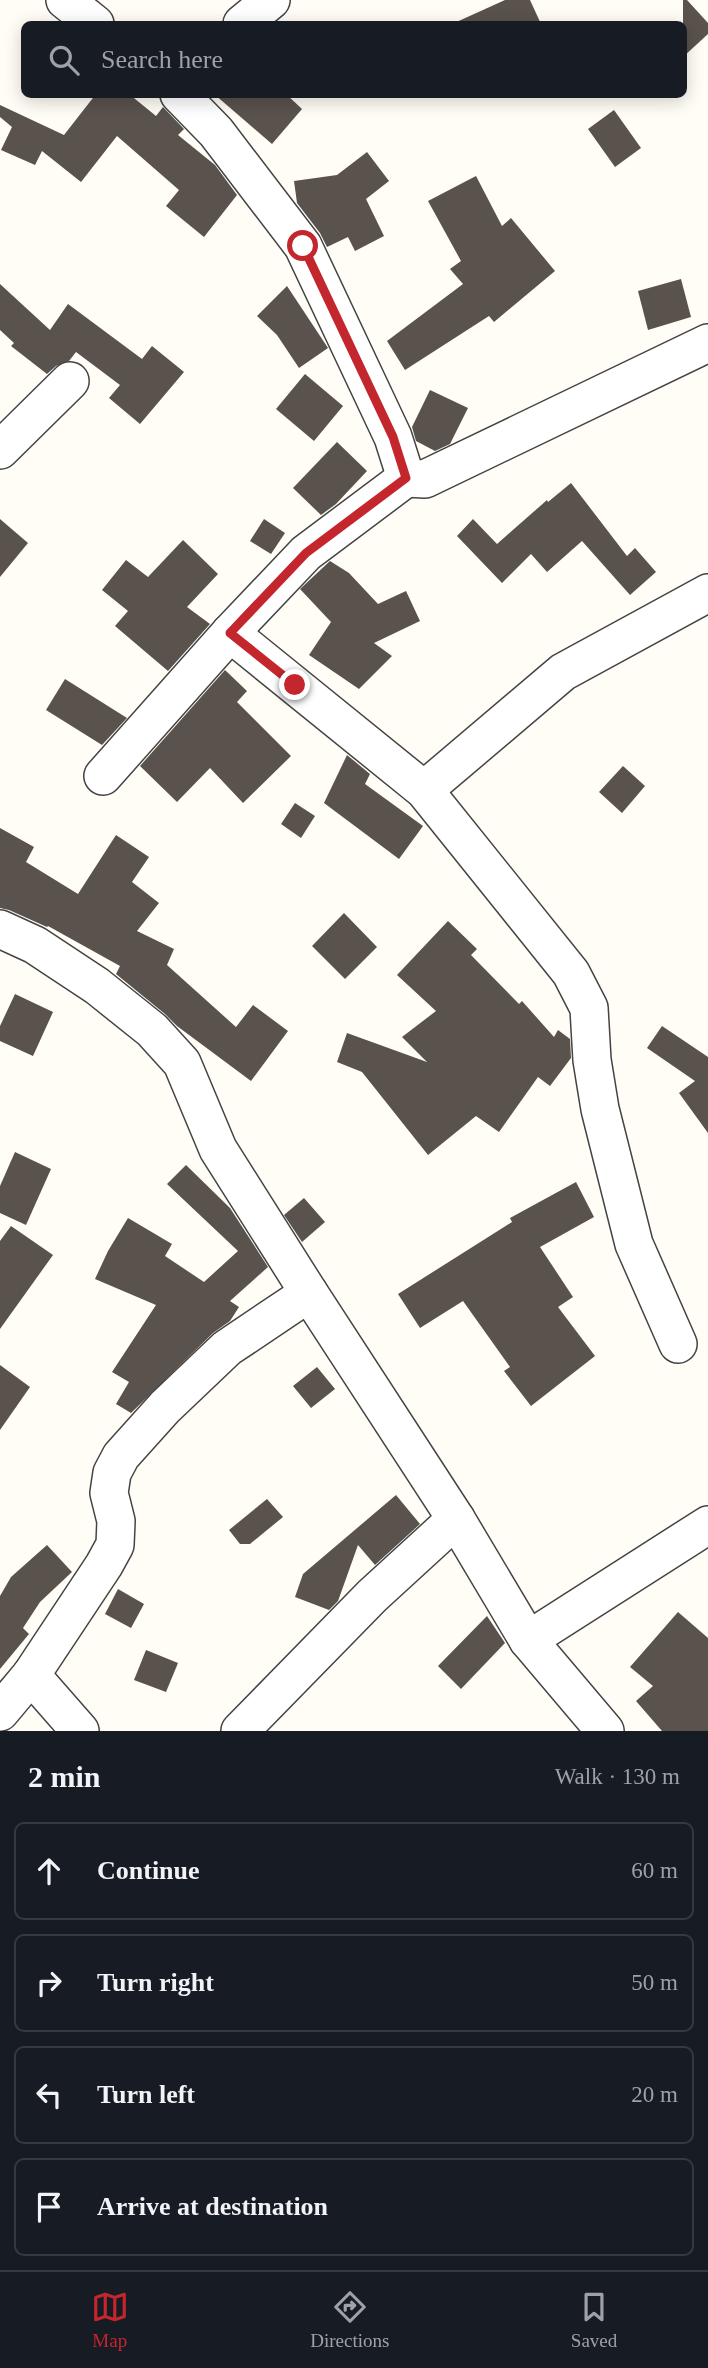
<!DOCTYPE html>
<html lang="en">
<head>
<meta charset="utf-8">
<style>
  :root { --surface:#171b24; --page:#242831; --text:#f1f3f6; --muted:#9ea1a6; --line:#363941; --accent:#c4262e }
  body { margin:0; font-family:"Times New Roman",serif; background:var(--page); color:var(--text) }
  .stop { position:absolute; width:21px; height:21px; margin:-16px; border:5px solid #c4262e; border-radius:50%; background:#fff }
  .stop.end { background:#c4262e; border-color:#fff; box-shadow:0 2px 7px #0008 }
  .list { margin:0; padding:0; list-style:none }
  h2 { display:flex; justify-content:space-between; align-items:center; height:91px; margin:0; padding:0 28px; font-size:30px }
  h2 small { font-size:23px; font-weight:400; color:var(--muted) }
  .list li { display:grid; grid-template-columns:46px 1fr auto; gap:21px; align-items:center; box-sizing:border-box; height:98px; margin:0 14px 14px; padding:0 14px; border:2px solid var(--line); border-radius:10px }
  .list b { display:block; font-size:26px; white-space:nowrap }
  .list em { font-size:23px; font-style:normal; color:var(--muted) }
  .icon { flex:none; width:38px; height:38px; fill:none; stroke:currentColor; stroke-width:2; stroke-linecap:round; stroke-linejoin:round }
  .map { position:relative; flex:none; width:708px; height:1731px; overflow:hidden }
  .search { position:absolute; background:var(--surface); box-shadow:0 4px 18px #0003; left:21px; right:21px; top:21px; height:77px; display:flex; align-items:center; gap:18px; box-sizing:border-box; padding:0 24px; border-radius:10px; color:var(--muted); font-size:26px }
  .sheet { height:539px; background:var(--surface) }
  nav { display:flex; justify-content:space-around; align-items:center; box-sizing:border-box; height:98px; border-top:2px solid var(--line); background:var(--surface); font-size:19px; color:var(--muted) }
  nav a { display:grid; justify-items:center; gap:4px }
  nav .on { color:var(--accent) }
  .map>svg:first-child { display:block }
  .building { fill:#5a524d }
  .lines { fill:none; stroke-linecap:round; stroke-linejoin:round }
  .minor-casing { stroke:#444; stroke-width:40 }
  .minor { stroke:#fff; stroke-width:37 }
  .route { stroke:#c4262e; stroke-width:9 }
</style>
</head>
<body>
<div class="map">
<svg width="708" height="1731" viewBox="0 0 708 1731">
  <rect width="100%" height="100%" fill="#fffdf5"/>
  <!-- building -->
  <g class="building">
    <path d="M505 0H530L541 24H452Z"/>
    <path d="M683 0H687L708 23V34L683 57Z"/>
    <path d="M96 94H129L156 116 163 107 184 129 178 135 215 165 237 195 204 237 166 206 179 190 117 136 81 182 42 151 35 165 1 150 12 127 0 117V105L64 135Z"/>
    <path d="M214 94H286L302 109 272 144Z"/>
    <path d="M614 110 641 148 615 167 588 129Z"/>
    <path d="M367 152 389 181 366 199 384 236 355 251 348 237 327 247 320 233 297 203 294 181 337 175Z"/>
    <path d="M476 176 502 226 511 218 555 271 494 322 489 316 405 370 387 341 463 284 450 269 461 261 428 201Z"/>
    <path d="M681 279 691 317 648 330 638 291Z"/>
    <path d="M0 284 50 330 68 304 142 359 152 346 184 372 140 424 109 398 120 385 76 352 69 361 56 366 47 374 11 346 14 343 0 330Z"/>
    <path d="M287 286 328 348 299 368 277 335 257 316Z"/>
    <path d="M305 374 343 406 314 441 276 409Z"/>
    <path d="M430 390 468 408 450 444 435 451 416 441 412 427Z"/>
    <path d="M337 442 367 471 336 504 321 515 293 488Z"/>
    <path d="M571 483 627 556 635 548 656 572 630 595 582 541 547 572 531 554 502 583 457 536 473 519 497 544 547 500 548 502Z"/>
    <path d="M0 519 28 543 0 577Z"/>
    <path d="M264 519 285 533 271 554 250 541Z"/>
    <path d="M183 540 218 574 187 607 210 624 168 671 115 626 128 611 102 590 126 560 148 577Z"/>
    <path d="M330 561 349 573 378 604 406 591 420 621 374 643 392 656 359 689 309 655 331 622 300 589Z"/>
    <path d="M225 670 247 691 237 702 291 756 243 803 210 768 177 802 140 766Z"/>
    <path d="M65 679 127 718 102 745 46 710Z"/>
    <path d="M347 755 370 774 365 784 423 826 399 859 324 803Z"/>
    <path d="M623 766 645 786 622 813 599 792Z"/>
    <path d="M295 803 315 816 301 838 281 824Z"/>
    <path d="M0 828 34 847 26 862 78 894 116 835 149 857 132 882 159 903 137 931 174 949 167 965 236 1027 253 1005 288 1031 251 1081 177 1026 165 1014 116 974 120 966 48 926 47 927 9 910 0 908Z"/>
    <path d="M344 913 377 947 345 979 312 946Z"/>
    <path d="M448 921 477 949 471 955 519 1004 522 1001 554 1037 558 1030 570 1039 571 1058 550 1086 538 1077 499 1132 476 1116 428 1155 362 1072 337 1062 347 1033 427 1062 402 1037 436 1011 397 975Z"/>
    <path d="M15 994 53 1012 33 1056 0 1041V1026Z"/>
    <path d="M662 1026 708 1057V1133L679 1093 695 1081 647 1048Z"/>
    <path d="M15 1152 51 1169 26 1225 0 1213V1186Z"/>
    <path d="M186 1165 230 1208 268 1267 230 1301 239 1307 230 1321 213 1333 131 1413 116 1404 129 1382 112 1372 156 1305 95 1279 108 1251 128 1218 172 1244 165 1256 204 1282 238 1251 167 1184Z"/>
    <path d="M576 1182 594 1217 540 1247 573 1297 558 1307 595 1356 531 1406 504 1371 510 1367 463 1301 420 1328 398 1294 512 1222 510 1218Z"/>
    <path d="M304 1198 325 1222 302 1242 284 1215Z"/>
    <path d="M11 1226 53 1255 0 1329V1241Z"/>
    <path d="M0 1365 30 1387 0 1430Z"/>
    <path d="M317 1367 335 1389 311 1408 293 1386Z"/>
    <path d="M396 1495 420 1524 375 1565 358 1545 338 1601 329 1610 295 1597 303 1574Z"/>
    <path d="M267 1499 283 1517 250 1544H240L229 1530Z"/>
    <path d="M47 1545 72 1572 40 1602 23 1628 29 1634 0 1669V1596L11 1577Z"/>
    <path d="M118 1589 144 1604 131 1628 105 1614Z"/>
    <path d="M678 1612 708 1638V1731H662L636 1701 653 1686 630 1667Z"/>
    <path d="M487 1616 505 1643 461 1689 438 1666Z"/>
    <path d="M146 1650 178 1663 166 1692 134 1680Z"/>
  </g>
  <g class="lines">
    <defs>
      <g id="minor">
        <path d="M65 0 95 24"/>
        <path d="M242 24 271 0"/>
        <path d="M179 94 216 132 303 246 393 437 406 478 425 479 708 343"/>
        <path d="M0 450 70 381"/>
        <path d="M230 633 424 790 571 973 589 1008 592 1060 600 1109 634 1244 678 1344"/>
        <path d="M103 776 230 633 306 553 406 478"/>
        <path d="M424 790 563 672 708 593"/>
        <path d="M0 929 35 945 97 986 152 1030 182 1063 218 1149 309 1293 456 1519 528 1640 605 1731"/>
        <path d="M528 1640 708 1525"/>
        <path d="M31 1675 80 1731"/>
        <path d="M0 1712 31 1675 104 1565 115 1545 116 1521 109 1493 112 1473 121 1456 165 1407 227 1348 309 1293"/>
        <path d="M240 1731 372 1596 456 1519"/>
      </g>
    </defs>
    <!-- minor casing -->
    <use href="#minor" class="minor-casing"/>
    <!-- minor -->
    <use href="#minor" class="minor"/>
  </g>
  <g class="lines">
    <!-- route -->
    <path class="route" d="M295 685 230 633 306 553 406 478 393 437 303 246"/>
  </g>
</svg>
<div class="stop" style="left:303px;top:246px"></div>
<div class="stop end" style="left:295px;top:685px"></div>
<div class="search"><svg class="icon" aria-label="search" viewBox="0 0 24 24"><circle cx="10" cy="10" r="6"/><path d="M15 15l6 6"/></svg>Search here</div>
</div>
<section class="sheet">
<h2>2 min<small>Walk · 130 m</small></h2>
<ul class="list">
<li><svg class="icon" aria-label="ahead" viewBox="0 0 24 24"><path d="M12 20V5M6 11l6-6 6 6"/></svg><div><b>Continue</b></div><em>60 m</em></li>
<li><svg class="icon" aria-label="right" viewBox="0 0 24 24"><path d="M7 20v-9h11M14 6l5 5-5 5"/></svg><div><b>Turn right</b></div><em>50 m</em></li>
<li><svg class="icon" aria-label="left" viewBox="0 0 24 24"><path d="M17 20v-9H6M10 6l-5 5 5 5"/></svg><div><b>Turn left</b></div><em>20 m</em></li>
<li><svg class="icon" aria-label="arrive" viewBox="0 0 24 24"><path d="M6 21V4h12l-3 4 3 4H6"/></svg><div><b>Arrive at destination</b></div></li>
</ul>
</section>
<nav>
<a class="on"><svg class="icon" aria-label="map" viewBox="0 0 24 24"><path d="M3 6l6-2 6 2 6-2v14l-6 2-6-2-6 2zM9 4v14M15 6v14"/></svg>Map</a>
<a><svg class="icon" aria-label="directions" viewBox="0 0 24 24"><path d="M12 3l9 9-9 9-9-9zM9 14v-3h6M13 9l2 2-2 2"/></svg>Directions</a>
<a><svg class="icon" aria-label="saved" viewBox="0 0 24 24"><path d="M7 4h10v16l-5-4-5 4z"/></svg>Saved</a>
</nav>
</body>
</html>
